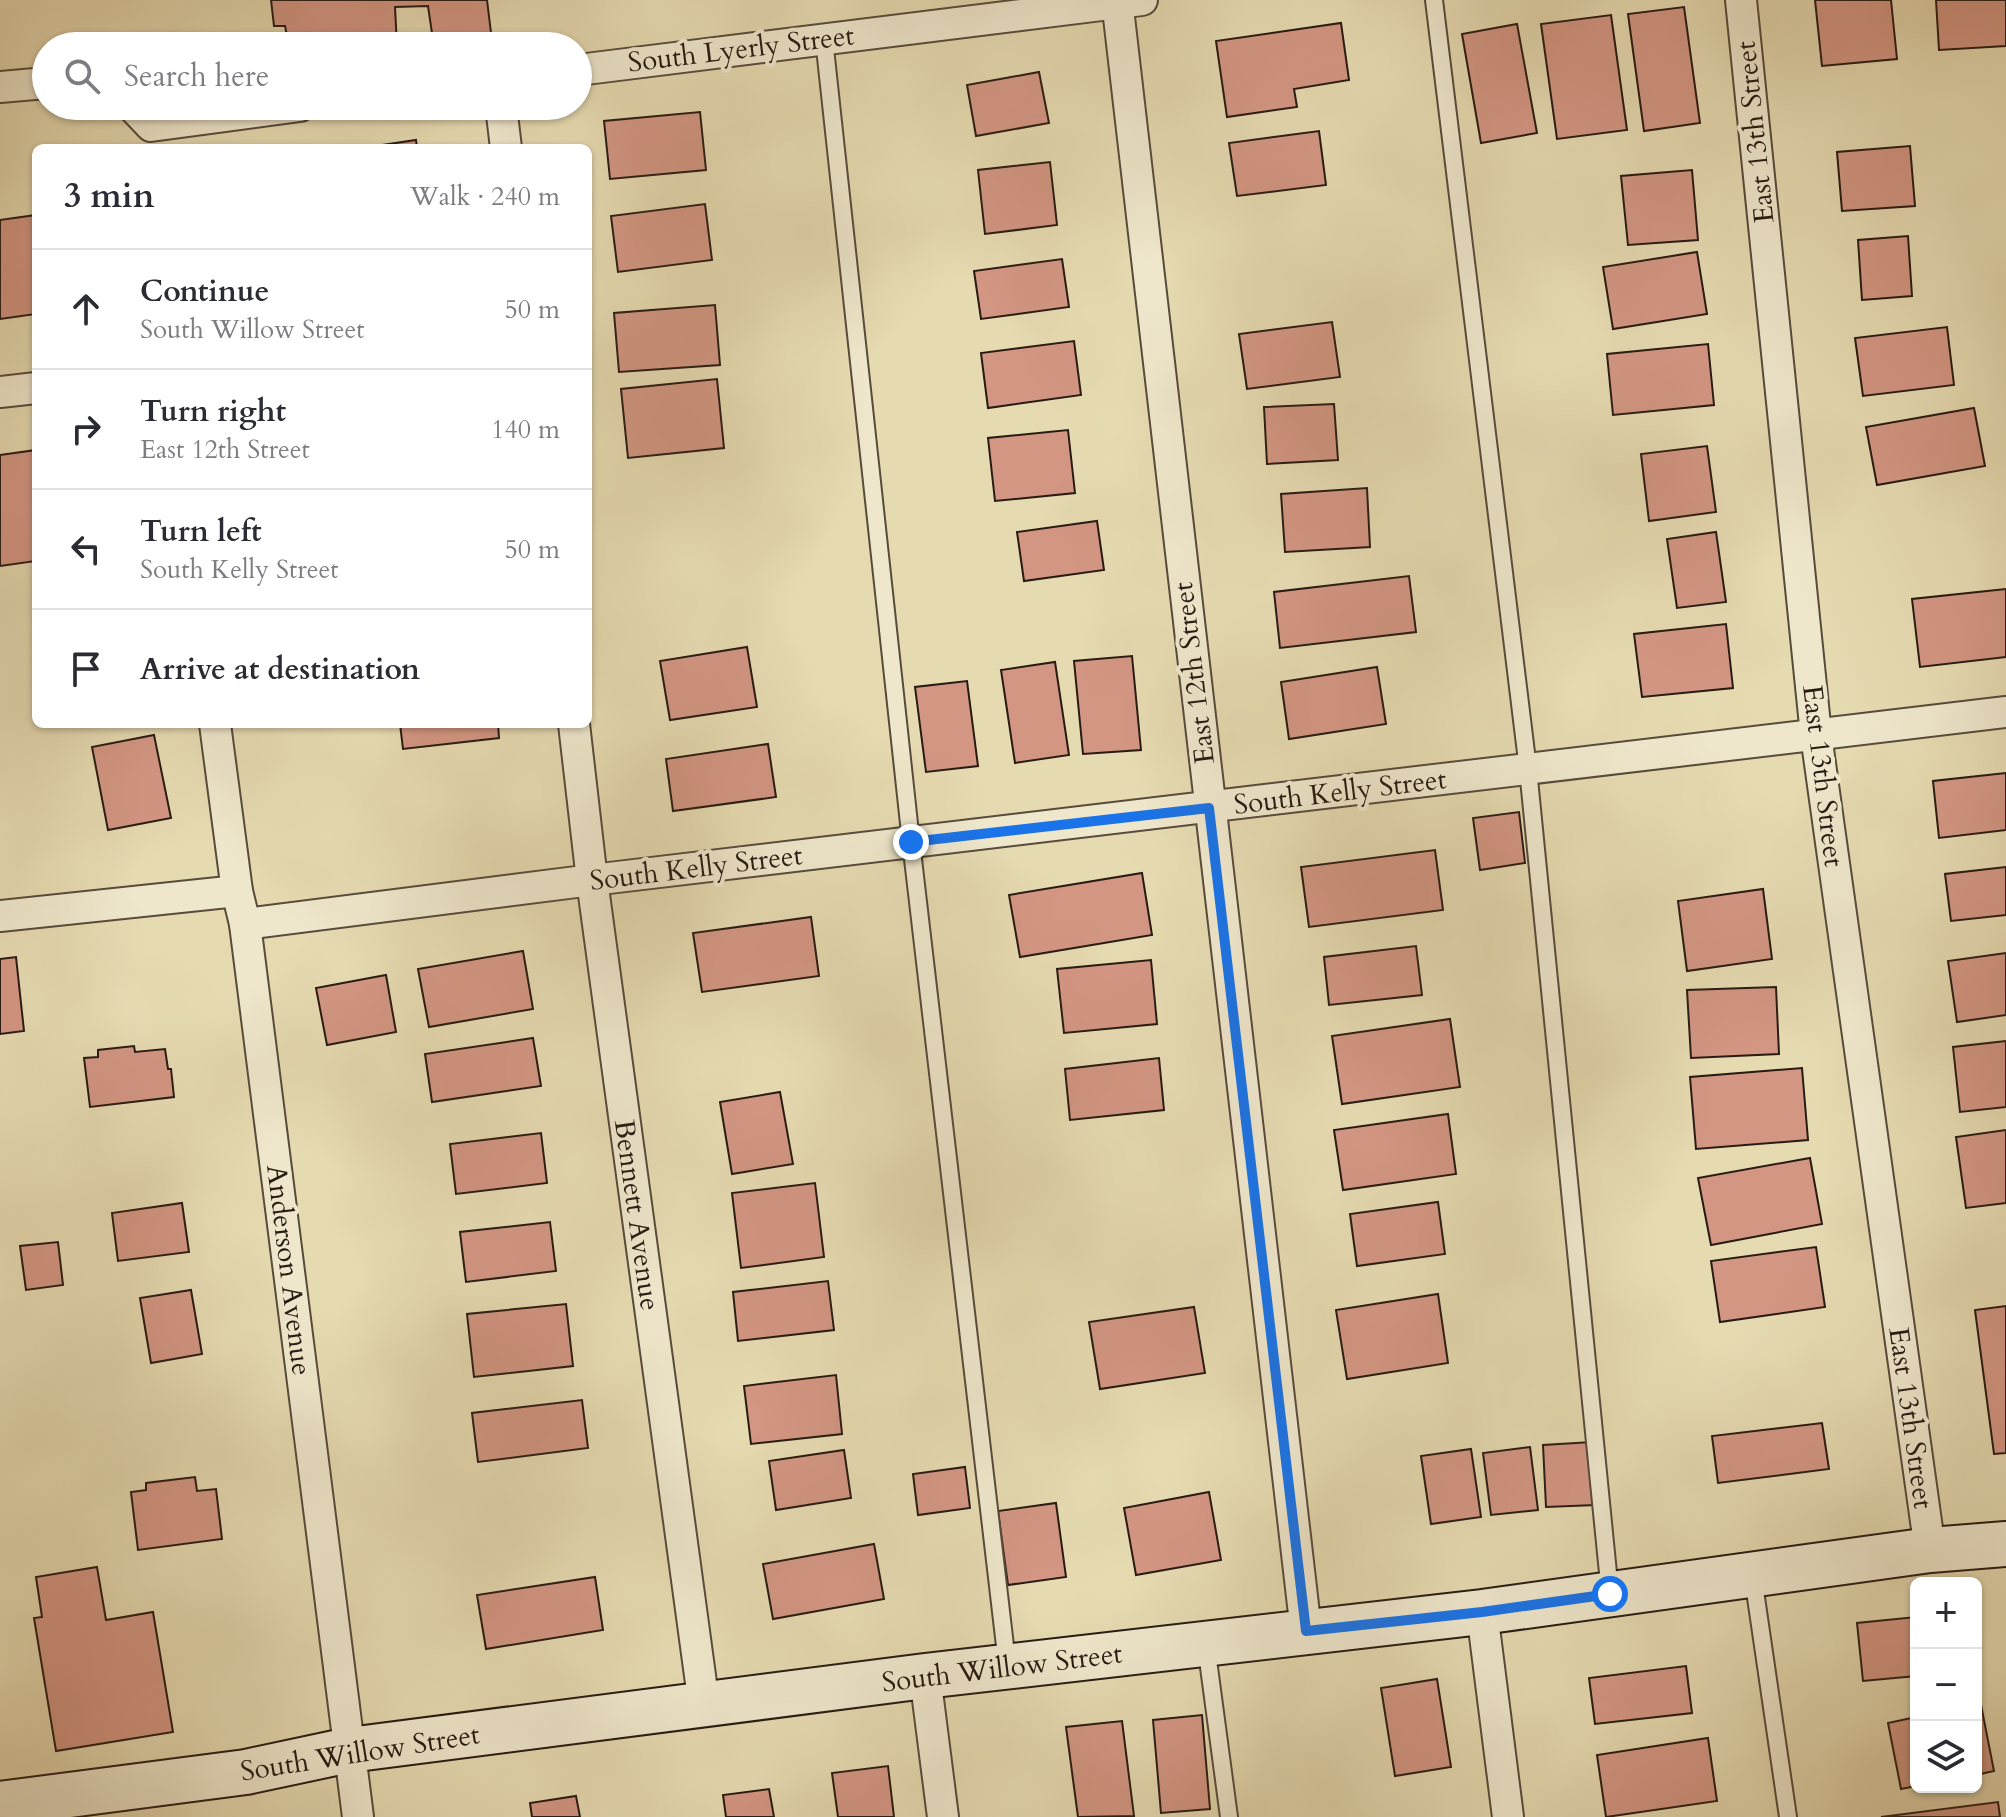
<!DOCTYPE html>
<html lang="en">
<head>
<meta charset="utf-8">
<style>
  :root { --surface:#fff; --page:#f7f7f7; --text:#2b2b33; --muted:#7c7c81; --line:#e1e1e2 }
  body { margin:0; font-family:Cardo,serif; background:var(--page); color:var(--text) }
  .controls { position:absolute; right:24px; bottom:24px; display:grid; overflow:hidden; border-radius:12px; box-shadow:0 2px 6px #0004 }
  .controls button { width:72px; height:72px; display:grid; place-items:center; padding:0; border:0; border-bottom:2px solid var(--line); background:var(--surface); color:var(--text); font:40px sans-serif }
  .stop { position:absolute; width:24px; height:24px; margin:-18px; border:6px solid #1a73e8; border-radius:50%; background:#fff }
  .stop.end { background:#1a73e8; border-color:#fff; box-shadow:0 2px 8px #0008 }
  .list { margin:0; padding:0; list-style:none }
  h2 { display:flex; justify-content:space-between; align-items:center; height:104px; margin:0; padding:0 32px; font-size:34px }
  h2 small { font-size:26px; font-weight:400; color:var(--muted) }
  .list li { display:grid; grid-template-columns:52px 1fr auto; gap:24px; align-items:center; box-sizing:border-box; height:120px; padding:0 32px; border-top:2px solid var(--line) }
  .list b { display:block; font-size:30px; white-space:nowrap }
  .list p { margin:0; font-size:26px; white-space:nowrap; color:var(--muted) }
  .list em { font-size:26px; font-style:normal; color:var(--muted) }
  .icon { flex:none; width:44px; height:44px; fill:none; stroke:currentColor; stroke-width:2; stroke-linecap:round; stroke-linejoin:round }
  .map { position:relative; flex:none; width:2006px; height:1817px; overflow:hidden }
  .search { position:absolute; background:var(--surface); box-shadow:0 2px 6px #0004; left:32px; top:32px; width:560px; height:88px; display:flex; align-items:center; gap:20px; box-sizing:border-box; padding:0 28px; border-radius:44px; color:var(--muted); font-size:30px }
  .panel { position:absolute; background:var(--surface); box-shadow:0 2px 6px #0004; left:32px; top:144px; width:560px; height:584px; border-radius:12px }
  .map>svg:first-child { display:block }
  .building { fill:#d39683; stroke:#281b14; stroke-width:2 }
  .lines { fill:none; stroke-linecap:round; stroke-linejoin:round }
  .service-casing { stroke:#584b3b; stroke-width:20 }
  .minor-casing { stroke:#584b3b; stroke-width:34 }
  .secondary-casing { stroke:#281b14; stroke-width:48 }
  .service { stroke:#efe7cc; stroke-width:16 }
  .minor { stroke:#efe7cc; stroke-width:30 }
  .secondary { stroke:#efe7cc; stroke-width:44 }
  .route { stroke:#1a73e8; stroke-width:10 }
  .labels { text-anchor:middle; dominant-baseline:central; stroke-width:8; stroke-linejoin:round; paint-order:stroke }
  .street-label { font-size:28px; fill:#281b14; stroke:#efe7cc }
</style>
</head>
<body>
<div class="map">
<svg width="2006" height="1817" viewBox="0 0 2006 1817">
  <rect width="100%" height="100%" fill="#e6dab1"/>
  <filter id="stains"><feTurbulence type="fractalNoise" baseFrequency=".0025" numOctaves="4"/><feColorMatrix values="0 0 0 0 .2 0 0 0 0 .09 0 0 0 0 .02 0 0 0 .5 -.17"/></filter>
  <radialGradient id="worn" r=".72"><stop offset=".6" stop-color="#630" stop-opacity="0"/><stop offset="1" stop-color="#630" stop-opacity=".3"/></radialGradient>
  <!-- building -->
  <g class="building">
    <path d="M271 0H487L491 33 433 40 428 6 395 7 397 46H289L285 26H274Z"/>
    <path d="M1815 0H1891L1897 59 1822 66Z"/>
    <path d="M1936 0H2006V46L1939 50Z"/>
    <path d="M1684 7 1700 123 1644 131 1628 14Z"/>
    <path d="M1611 15 1627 130 1557 139 1541 24Z"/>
    <path d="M1341 23 1349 80 1294 89 1297 107 1227 117 1216 41Z"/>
    <path d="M1517 24 1537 133 1481 143 1462 34Z"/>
    <path d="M1039 72 1049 123 976 136 967 85Z"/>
    <path d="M700 112 706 170 610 179 604 121Z"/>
    <path d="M1319 131 1326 185 1237 196 1229 143Z"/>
    <path d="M416 140 417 148H362Z"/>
    <path d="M1910 146 1915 206 1842 211 1837 152Z"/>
    <path d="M1050 162 1057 225 985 234 978 170Z"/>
    <path d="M1692 170 1698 240 1628 245 1621 176Z"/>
    <path d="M705 204 712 260 618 272 611 216Z"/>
    <path d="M36 215V314L0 319V220Z"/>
    <path d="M1908 236 1912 296 1862 300 1858 240Z"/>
    <path d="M1697 252 1707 314 1613 329 1603 267Z"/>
    <path d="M1062 259 1069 307 981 319 974 271Z"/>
    <path d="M715 305 720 365 619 372 614 313Z"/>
    <path d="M1332 322 1340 377 1247 389 1239 334Z"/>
    <path d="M1947 327 1954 385 1863 396 1855 338Z"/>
    <path d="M1074 341 1081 395 988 408 981 353Z"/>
    <path d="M1708 344 1714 405 1613 415 1607 354Z"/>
    <path d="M717 379 724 448 628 458 621 389Z"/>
    <path d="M1334 404 1338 460 1267 464 1264 407Z"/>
    <path d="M1974 408 1985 466 1877 485 1866 427Z"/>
    <path d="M1068 430 1075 493 995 501 988 438Z"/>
    <path d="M1707 446 1716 512 1649 521 1641 454Z"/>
    <path d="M36 450V561L0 566V455Z"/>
    <path d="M1367 488 1370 547 1285 552 1281 494Z"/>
    <path d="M1097 521 1104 570 1024 581 1017 532Z"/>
    <path d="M1716 532 1726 602 1677 608 1667 539Z"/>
    <path d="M1409 576 1416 632 1280 648 1274 592Z"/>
    <path d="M2006 589V657L1920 667 1912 599Z"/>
    <path d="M1726 624 1733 688 1642 697 1634 634Z"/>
    <path d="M747 647 757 707 670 720 660 661Z"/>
    <path d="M1132 656 1141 750 1083 754 1074 661Z"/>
    <path d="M1055 662 1069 755 1015 763 1001 670Z"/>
    <path d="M1377 667 1386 724 1289 739 1281 682Z"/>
    <path d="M967 681 978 766 926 772 915 687Z"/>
    <path d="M400 724H498L499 738 403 749Z"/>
    <path d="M154 735 171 818 108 830 92 747Z"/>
    <path d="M768 744 776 797 673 811 666 759Z"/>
    <path d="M2006 773V830L1939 838 1933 781Z"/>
    <path d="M1519 812 1525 863 1480 870 1473 818Z"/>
    <path d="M1435 850 1443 910 1309 927 1301 867Z"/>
    <path d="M2006 867V915L1951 921 1945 874Z"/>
    <path d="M1142 873 1152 935 1020 957 1009 895Z"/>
    <path d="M1763 889 1772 959 1687 971 1678 901Z"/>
    <path d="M811 917 819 976 702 992 693 933Z"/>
    <path d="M1416 946 1422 995 1329 1005 1324 957Z"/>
    <path d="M523 951 533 1009 429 1027 418 969Z"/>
    <path d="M2006 953V1015L1957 1022 1948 961Z"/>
    <path d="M16 957 24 1031 0 1034V959Z"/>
    <path d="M1151 960 1157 1024 1064 1033 1057 969Z"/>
    <path d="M386 975 396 1032 327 1045 316 988Z"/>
    <path d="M1776 987 1779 1054 1691 1058 1687 990Z"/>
    <path d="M1450 1019 1460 1087 1342 1104 1332 1036Z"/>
    <path d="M533 1038 541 1086 432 1102 425 1054Z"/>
    <path d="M2006 1041V1107L1960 1112 1953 1047Z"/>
    <path d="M134 1046 135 1052 165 1049 168 1069H171L174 1097 90 1107 84 1058 98 1057V1050Z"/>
    <path d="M1159 1058 1164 1110 1070 1120 1065 1069Z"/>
    <path d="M1802 1068 1808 1140 1696 1149 1690 1077Z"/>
    <path d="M780 1092 793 1164 732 1174 720 1102Z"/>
    <path d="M1448 1114 1456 1174 1343 1190 1334 1130Z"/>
    <path d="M2006 1130V1203L1966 1208 1956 1137Z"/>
    <path d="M541 1133 547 1183 456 1194 450 1144Z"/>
    <path d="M1810 1158 1822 1224 1711 1245 1698 1178Z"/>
    <path d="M815 1183 824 1257 741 1268 732 1193Z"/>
    <path d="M1438 1202 1445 1254 1357 1266 1350 1214Z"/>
    <path d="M182 1203 189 1252 118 1261 112 1213Z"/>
    <path d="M550 1222 556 1271 466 1282 460 1232Z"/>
    <path d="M58 1242 63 1285 26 1290 20 1246Z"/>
    <path d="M1816 1247 1825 1307 1720 1322 1711 1261Z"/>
    <path d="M828 1281 834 1330 738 1341 733 1292Z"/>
    <path d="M191 1290 202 1354 151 1363 140 1298Z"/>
    <path d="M1438 1294 1448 1363 1347 1379 1336 1310Z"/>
    <path d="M566 1304 573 1366 474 1377 467 1314Z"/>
    <path d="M2006 1306V1453L1994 1454 1975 1310Z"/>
    <path d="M1194 1307 1205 1373 1100 1389 1089 1322Z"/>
    <path d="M836 1375 842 1434 751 1444 744 1386Z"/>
    <path d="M582 1400 588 1448 478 1462 472 1413Z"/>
    <path d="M1822 1423 1829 1469 1718 1483 1712 1436Z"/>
    <path d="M1592 1442 1596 1505 1546 1507 1543 1445Z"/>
    <path d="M1530 1447 1538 1510 1491 1515 1483 1453Z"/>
    <path d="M1471 1449 1481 1517 1431 1524 1421 1456Z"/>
    <path d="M844 1450 851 1498 776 1510 769 1461Z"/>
    <path d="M965 1467 970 1508 918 1515 913 1474Z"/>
    <path d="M195 1477 197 1491 216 1489 222 1539 138 1550 131 1492 146 1490V1483Z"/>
    <path d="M1209 1492 1221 1560 1136 1575 1124 1508Z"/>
    <path d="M1056 1503 1066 1577 1008 1585 998 1511Z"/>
    <path d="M874 1544 884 1599 773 1619 763 1564Z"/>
    <path d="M97 1567 106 1620 153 1612 173 1732 56 1751 34 1618 42 1617 36 1577Z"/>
    <path d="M595 1577 603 1630 486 1649 477 1595Z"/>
    <path d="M1916 1617V1676L1863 1681 1857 1623Z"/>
    <path d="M1686 1666 1692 1713 1595 1724 1589 1678Z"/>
    <path d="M1437 1679 1451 1767 1395 1776 1381 1688Z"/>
    <path d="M1981 1705 1994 1771 1976 1775V1706Z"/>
    <path d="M1202 1715 1210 1809 1161 1813 1153 1720Z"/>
    <path d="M1916 1717V1786L1901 1789 1888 1723Z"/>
    <path d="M1122 1721 1134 1816 1078 1817 1066 1727Z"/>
    <path d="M1708 1738 1717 1801 1606 1817 1597 1755Z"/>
    <path d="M888 1766 894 1817H838L832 1773Z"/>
    <path d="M769 1789 774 1817H726L723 1795Z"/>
    <path d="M576 1796 580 1817H532L530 1803Z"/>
    <path d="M1998 1802 2000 1817H1881Z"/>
  </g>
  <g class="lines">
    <defs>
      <g id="service">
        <path d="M1434 0 1528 769 1610 1593"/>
        <path d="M824 39 911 842 1007 1663"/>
        <path d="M1753 1577 1788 1817"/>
        <path d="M1206 1645 1229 1817"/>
      </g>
      <g id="minor">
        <path d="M1117 0 1306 1631"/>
        <path d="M1741 0 1816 735 1930 1550"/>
        <path d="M578 70 1142 0"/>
        <path d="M0 87 46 83"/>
        <path d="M132 106 151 126 300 106"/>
        <path d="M501 106 506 148"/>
        <path d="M0 392 36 388"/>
        <path d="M215 724 237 891 245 924 358 1817"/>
        <path d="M574 724 592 880 704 1705"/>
        <path d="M0 916 237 891"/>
        <path d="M245 924 592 880 2006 712"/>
        <path d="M1482 1612 1508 1817"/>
        <path d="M925 1676 943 1817"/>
      </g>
      <path id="secondary" d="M0 1804 246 1772 349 1750 925 1676 1482 1612 1930 1550 2006 1544"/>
    </defs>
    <!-- service casing -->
    <use href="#service" class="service-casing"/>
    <!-- minor casing -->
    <use href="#minor" class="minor-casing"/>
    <!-- secondary casing -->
    <use href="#secondary" class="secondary-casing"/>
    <!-- service -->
    <use href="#service" class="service"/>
    <!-- minor -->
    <use href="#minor" class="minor"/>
    <!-- secondary -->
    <use href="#secondary" class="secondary"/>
  </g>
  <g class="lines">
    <!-- route -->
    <path class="route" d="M911 842 1209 808 1306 1631 1482 1612 1610 1594"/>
  </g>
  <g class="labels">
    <!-- street labels -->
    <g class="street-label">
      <text transform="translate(741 49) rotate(-7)">South Lyerly Street</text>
      <text transform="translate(1755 132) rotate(-96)">East 13th Street</text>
      <text transform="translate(1194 673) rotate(-97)">East 12th Street</text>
      <text transform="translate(1823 776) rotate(83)">East 13th Street</text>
      <text transform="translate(1340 792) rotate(-7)">South Kelly Street</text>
      <text transform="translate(696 868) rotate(-7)">South Kelly Street</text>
      <text transform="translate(637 1215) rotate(82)">Bennett Avenue</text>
      <text transform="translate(289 1270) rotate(83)">Anderson Avenue</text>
      <text transform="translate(1911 1418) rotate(82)">East 13th Street</text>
      <text transform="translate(1002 1668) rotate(-7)">South Willow Street</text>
      <text transform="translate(360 1753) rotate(-9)">South Willow Street</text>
    </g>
  </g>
  <rect width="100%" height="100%" filter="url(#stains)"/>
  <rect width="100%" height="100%" fill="url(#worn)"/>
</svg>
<div class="controls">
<button>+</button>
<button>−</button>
<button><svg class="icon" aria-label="layers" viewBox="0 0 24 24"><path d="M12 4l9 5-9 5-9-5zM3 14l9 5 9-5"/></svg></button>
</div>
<div class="stop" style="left:1610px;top:1594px"></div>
<div class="stop end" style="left:911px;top:842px"></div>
<div class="search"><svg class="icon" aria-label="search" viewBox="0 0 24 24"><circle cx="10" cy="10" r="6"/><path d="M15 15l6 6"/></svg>Search here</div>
<section class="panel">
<h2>3 min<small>Walk · 240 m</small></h2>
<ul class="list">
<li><svg class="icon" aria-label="ahead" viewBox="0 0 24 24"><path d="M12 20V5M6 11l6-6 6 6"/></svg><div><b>Continue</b><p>South Willow Street</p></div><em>50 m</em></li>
<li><svg class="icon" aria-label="right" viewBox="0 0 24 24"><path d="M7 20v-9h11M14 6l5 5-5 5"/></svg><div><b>Turn right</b><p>East 12th Street</p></div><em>140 m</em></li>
<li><svg class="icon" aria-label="left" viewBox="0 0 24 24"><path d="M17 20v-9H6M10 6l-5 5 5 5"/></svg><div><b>Turn left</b><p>South Kelly Street</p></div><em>50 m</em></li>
<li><svg class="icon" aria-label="arrive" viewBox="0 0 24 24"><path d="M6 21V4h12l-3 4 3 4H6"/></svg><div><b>Arrive at destination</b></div></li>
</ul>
</section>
</div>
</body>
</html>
